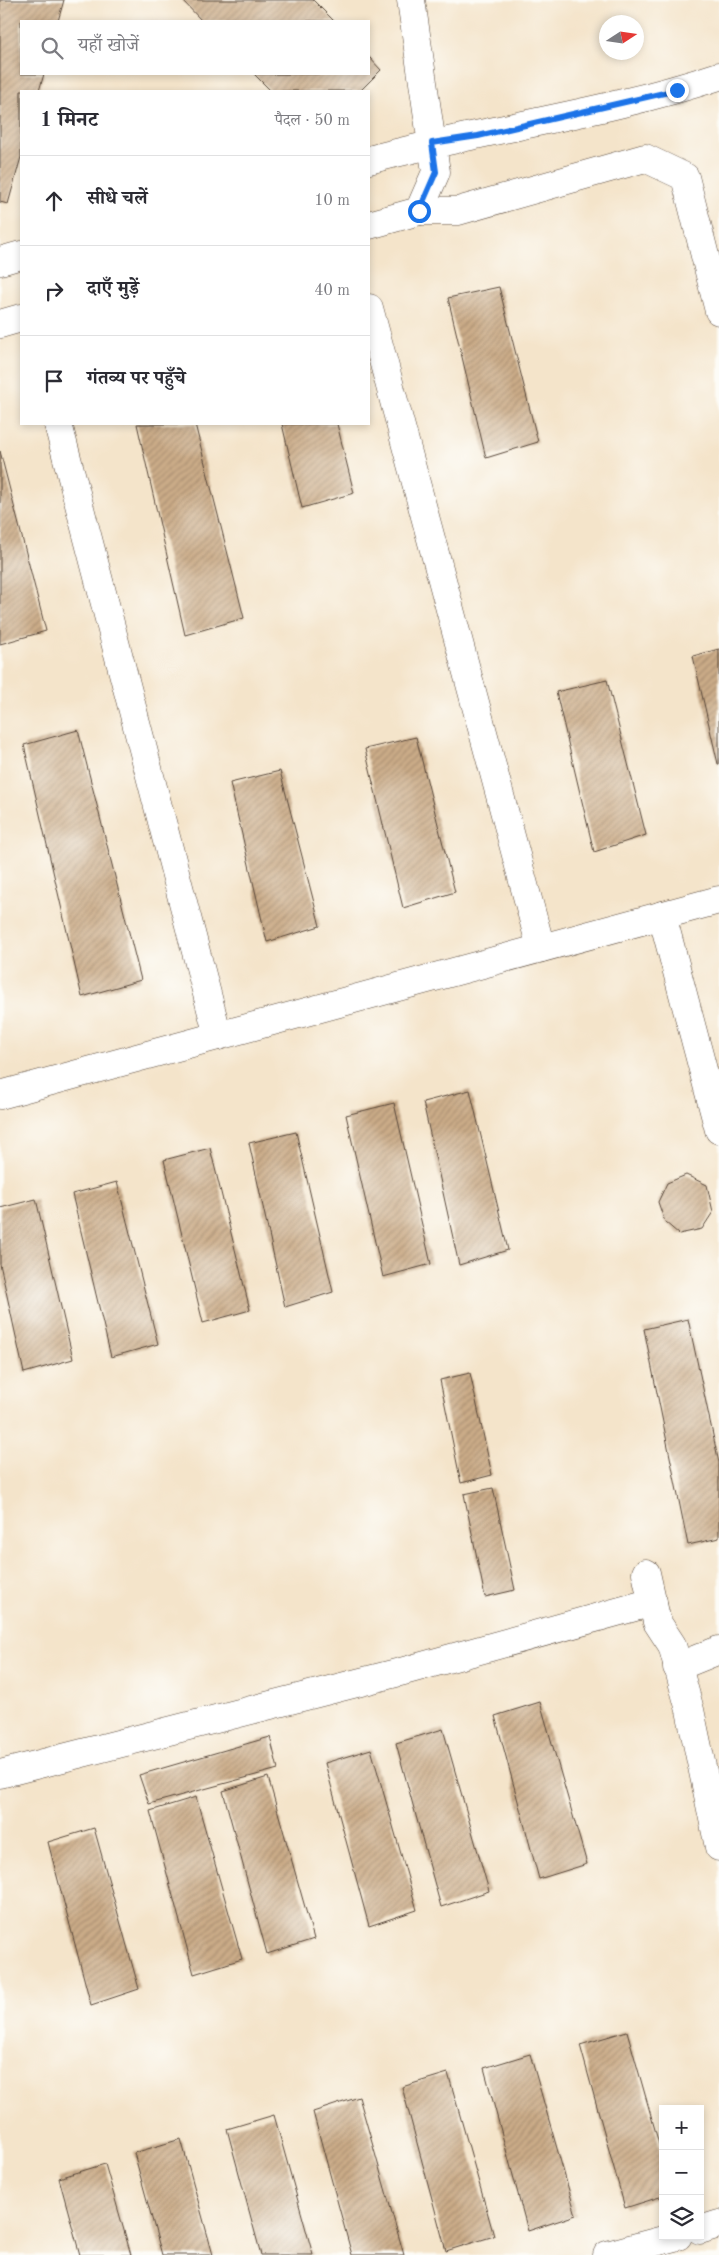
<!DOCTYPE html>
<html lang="hi">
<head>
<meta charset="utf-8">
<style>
  :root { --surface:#fff; --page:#f2f2f3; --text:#2b2b33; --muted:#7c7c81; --line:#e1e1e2 }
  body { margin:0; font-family:"Old Standard TT","Noto Serif Devanagari",serif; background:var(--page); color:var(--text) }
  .controls { position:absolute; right:15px; bottom:15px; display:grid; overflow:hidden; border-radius:0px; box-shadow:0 2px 8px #0003 }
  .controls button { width:45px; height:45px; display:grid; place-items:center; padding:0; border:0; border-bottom:1px solid var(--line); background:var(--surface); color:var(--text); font:25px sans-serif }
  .compass { position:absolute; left:599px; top:15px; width:45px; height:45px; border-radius:50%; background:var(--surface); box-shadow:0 2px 8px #0003; rotate:78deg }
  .stop { position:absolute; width:15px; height:15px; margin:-11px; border:4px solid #1a73e8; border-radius:50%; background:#fff }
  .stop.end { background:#1a73e8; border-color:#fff; box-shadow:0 1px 5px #0008 }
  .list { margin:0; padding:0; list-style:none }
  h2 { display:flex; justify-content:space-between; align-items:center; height:65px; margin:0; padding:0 20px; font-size:21px }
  h2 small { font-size:16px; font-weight:400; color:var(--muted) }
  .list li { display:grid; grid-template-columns:32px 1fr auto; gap:15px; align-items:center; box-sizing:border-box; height:90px; padding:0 20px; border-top:1px solid var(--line) }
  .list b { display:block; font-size:19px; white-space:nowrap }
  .list em { font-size:16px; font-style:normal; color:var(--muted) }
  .icon { flex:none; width:28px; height:28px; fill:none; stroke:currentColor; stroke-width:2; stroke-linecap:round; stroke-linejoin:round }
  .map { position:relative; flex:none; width:719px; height:2255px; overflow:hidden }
  .search { position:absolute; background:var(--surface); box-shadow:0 2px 8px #0003; left:20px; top:20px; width:350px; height:55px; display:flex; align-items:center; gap:12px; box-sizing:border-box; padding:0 18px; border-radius:0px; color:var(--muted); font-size:19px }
  .panel { position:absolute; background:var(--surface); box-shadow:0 2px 8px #0003; left:20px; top:90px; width:350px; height:335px; border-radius:0px }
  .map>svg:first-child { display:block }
  .building { fill:url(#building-hatch) }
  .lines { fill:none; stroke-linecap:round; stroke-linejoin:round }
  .street-casing { stroke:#574638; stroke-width:29 }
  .street { stroke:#fff; stroke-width:28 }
  .route { stroke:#1a73e8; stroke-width:6 }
</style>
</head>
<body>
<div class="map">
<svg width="719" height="2255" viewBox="0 0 719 2255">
  <defs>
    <pattern id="building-hatch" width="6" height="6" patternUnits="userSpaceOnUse" patternTransform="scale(1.25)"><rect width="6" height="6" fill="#cbac88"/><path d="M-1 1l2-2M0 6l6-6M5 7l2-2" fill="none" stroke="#a68c6f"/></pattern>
  </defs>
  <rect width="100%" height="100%" fill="#fdfcf7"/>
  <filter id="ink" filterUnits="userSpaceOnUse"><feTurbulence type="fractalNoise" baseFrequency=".02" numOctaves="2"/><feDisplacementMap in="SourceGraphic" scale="10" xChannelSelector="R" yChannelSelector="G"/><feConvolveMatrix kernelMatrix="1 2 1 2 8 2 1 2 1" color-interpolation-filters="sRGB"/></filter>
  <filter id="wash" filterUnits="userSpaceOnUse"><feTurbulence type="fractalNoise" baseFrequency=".0096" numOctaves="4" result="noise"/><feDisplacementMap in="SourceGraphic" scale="20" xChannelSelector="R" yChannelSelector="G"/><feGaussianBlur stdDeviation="1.12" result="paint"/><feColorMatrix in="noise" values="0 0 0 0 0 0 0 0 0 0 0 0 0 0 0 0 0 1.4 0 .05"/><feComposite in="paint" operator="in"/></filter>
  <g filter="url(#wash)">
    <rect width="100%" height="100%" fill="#f4e4ca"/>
    <g id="blocks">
      <!-- building -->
      <g class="building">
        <path d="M0 0H64L58 21H21V74H44L39 91H21V157L8 204 0 202Z"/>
        <path d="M182 0H313L334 21H202Z"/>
        <path d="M369 57 381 70 360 91H271L254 74H369Z"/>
        <path d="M499 287 538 442 486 458 448 298Z"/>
        <path d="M137 424H195L244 618 185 635Z"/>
        <path d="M282 424H337L354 493 302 508Z"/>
        <path d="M0 451 46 631 0 644Z"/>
        <path d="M719 649V764H718L693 656Z"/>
        <path d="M607 680 646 835 594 852 556 692Z"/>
        <path d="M78 730 141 980 82 997 24 745Z"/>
        <path d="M416 737 455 892 403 908 365 749Z"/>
        <path d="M280 771 320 926 267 942 230 783Z"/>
        <path d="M470 1090 508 1250 459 1265 423 1102Z"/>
        <path d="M394 1103 431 1264 383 1277 346 1115Z"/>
        <path d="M296 1132 333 1292 285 1307 249 1143Z"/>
        <path d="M210 1148 250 1310 203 1323 164 1160Z"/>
        <path d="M686 1175 707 1185 713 1212 702 1229 679 1234 665 1222 658 1202 667 1183Z"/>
        <path d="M117 1182 158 1344 111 1357 72 1194Z"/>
        <path d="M36 1199 73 1359 24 1373 0 1264V1208Z"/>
        <path d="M688 1319 719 1463V1538L688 1545 644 1329Z"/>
        <path d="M470 1373 492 1475 461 1483 440 1380Z"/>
        <path d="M493 1488 515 1590 485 1597 464 1494Z"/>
        <path d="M540 1702 587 1864 539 1879 495 1716Z"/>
        <path d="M443 1729 489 1891 441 1907 396 1743Z"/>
        <path d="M270 1737 278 1769 149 1804 139 1775Z"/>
        <path d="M371 1749 417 1910 369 1926 325 1763Z"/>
        <path d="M268 1777 314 1939 267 1954 223 1791Z"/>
        <path d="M196 1797 242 1959 194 1974 150 1811Z"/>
        <path d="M94 1828 139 1989 91 2005 48 1842Z"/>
        <path d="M627 2031 663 2158V2196L625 2208 580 2045Z"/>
        <path d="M530 2054 576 2215 528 2231 484 2068Z"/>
        <path d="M448 2073 494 2236 446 2251 402 2087Z"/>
        <path d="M359 2097 404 2255H352L313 2112Z"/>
        <path d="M274 2115 313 2255H261L227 2129Z"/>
        <path d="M181 2139 213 2255H162L134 2153Z"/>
        <path d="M105 2164 131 2255H80L59 2178Z"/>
      </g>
    </g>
  </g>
  <g filter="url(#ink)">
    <use href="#blocks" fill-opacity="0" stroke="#574638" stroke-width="1"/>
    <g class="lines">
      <defs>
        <g id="street">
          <path d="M369 160C484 129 605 114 719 76"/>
          <path d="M419 211H458L645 158 685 177 719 311"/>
          <path d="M369 225 419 211 436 172 411 0"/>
          <path d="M0 261 21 255"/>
          <path d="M369 308 541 948"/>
          <path d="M0 324 21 318"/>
          <path d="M58 424 218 1036"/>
          <path d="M662 915 719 1130"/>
          <path d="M0 1095 719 900"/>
          <path d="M646 1573 657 1622 672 1645 690 1710 719 1847"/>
          <path d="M677 1667 719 1650"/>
          <path d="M0 1774 404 1671 653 1602"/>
          <path d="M700 2230 719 2224"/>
          <path d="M607 2255 678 2236"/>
        </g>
      </defs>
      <!-- street casing -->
      <use href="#street" class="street-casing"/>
      <!-- street -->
      <use href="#street" class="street"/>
    </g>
  </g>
  <g class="lines" filter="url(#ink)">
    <!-- route -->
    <path class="route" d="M419 211 436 172 432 143 478 136 677 90"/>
  </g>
</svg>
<div class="controls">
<button>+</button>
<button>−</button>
<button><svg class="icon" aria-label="layers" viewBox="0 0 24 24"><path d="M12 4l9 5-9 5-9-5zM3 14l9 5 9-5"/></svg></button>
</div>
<svg class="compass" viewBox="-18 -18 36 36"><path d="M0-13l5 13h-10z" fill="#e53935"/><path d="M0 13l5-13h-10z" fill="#7c7c81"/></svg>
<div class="stop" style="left:419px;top:211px"></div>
<div class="stop end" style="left:677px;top:90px"></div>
<div class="search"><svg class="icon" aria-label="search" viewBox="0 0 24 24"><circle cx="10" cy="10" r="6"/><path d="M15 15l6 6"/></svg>यहाँ खोजें</div>
<section class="panel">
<h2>1 मिनट<small>पैदल · 50 m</small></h2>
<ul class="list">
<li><svg class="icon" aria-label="ahead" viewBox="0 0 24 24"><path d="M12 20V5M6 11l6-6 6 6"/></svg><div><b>सीधे चलें</b></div><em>10 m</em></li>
<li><svg class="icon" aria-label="right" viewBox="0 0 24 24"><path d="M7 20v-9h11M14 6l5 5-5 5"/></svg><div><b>दाएँ मुड़ें</b></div><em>40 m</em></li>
<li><svg class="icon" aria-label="arrive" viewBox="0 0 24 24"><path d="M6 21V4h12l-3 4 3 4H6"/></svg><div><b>गंतव्य पर पहुँचे</b></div></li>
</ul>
</section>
</div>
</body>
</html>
